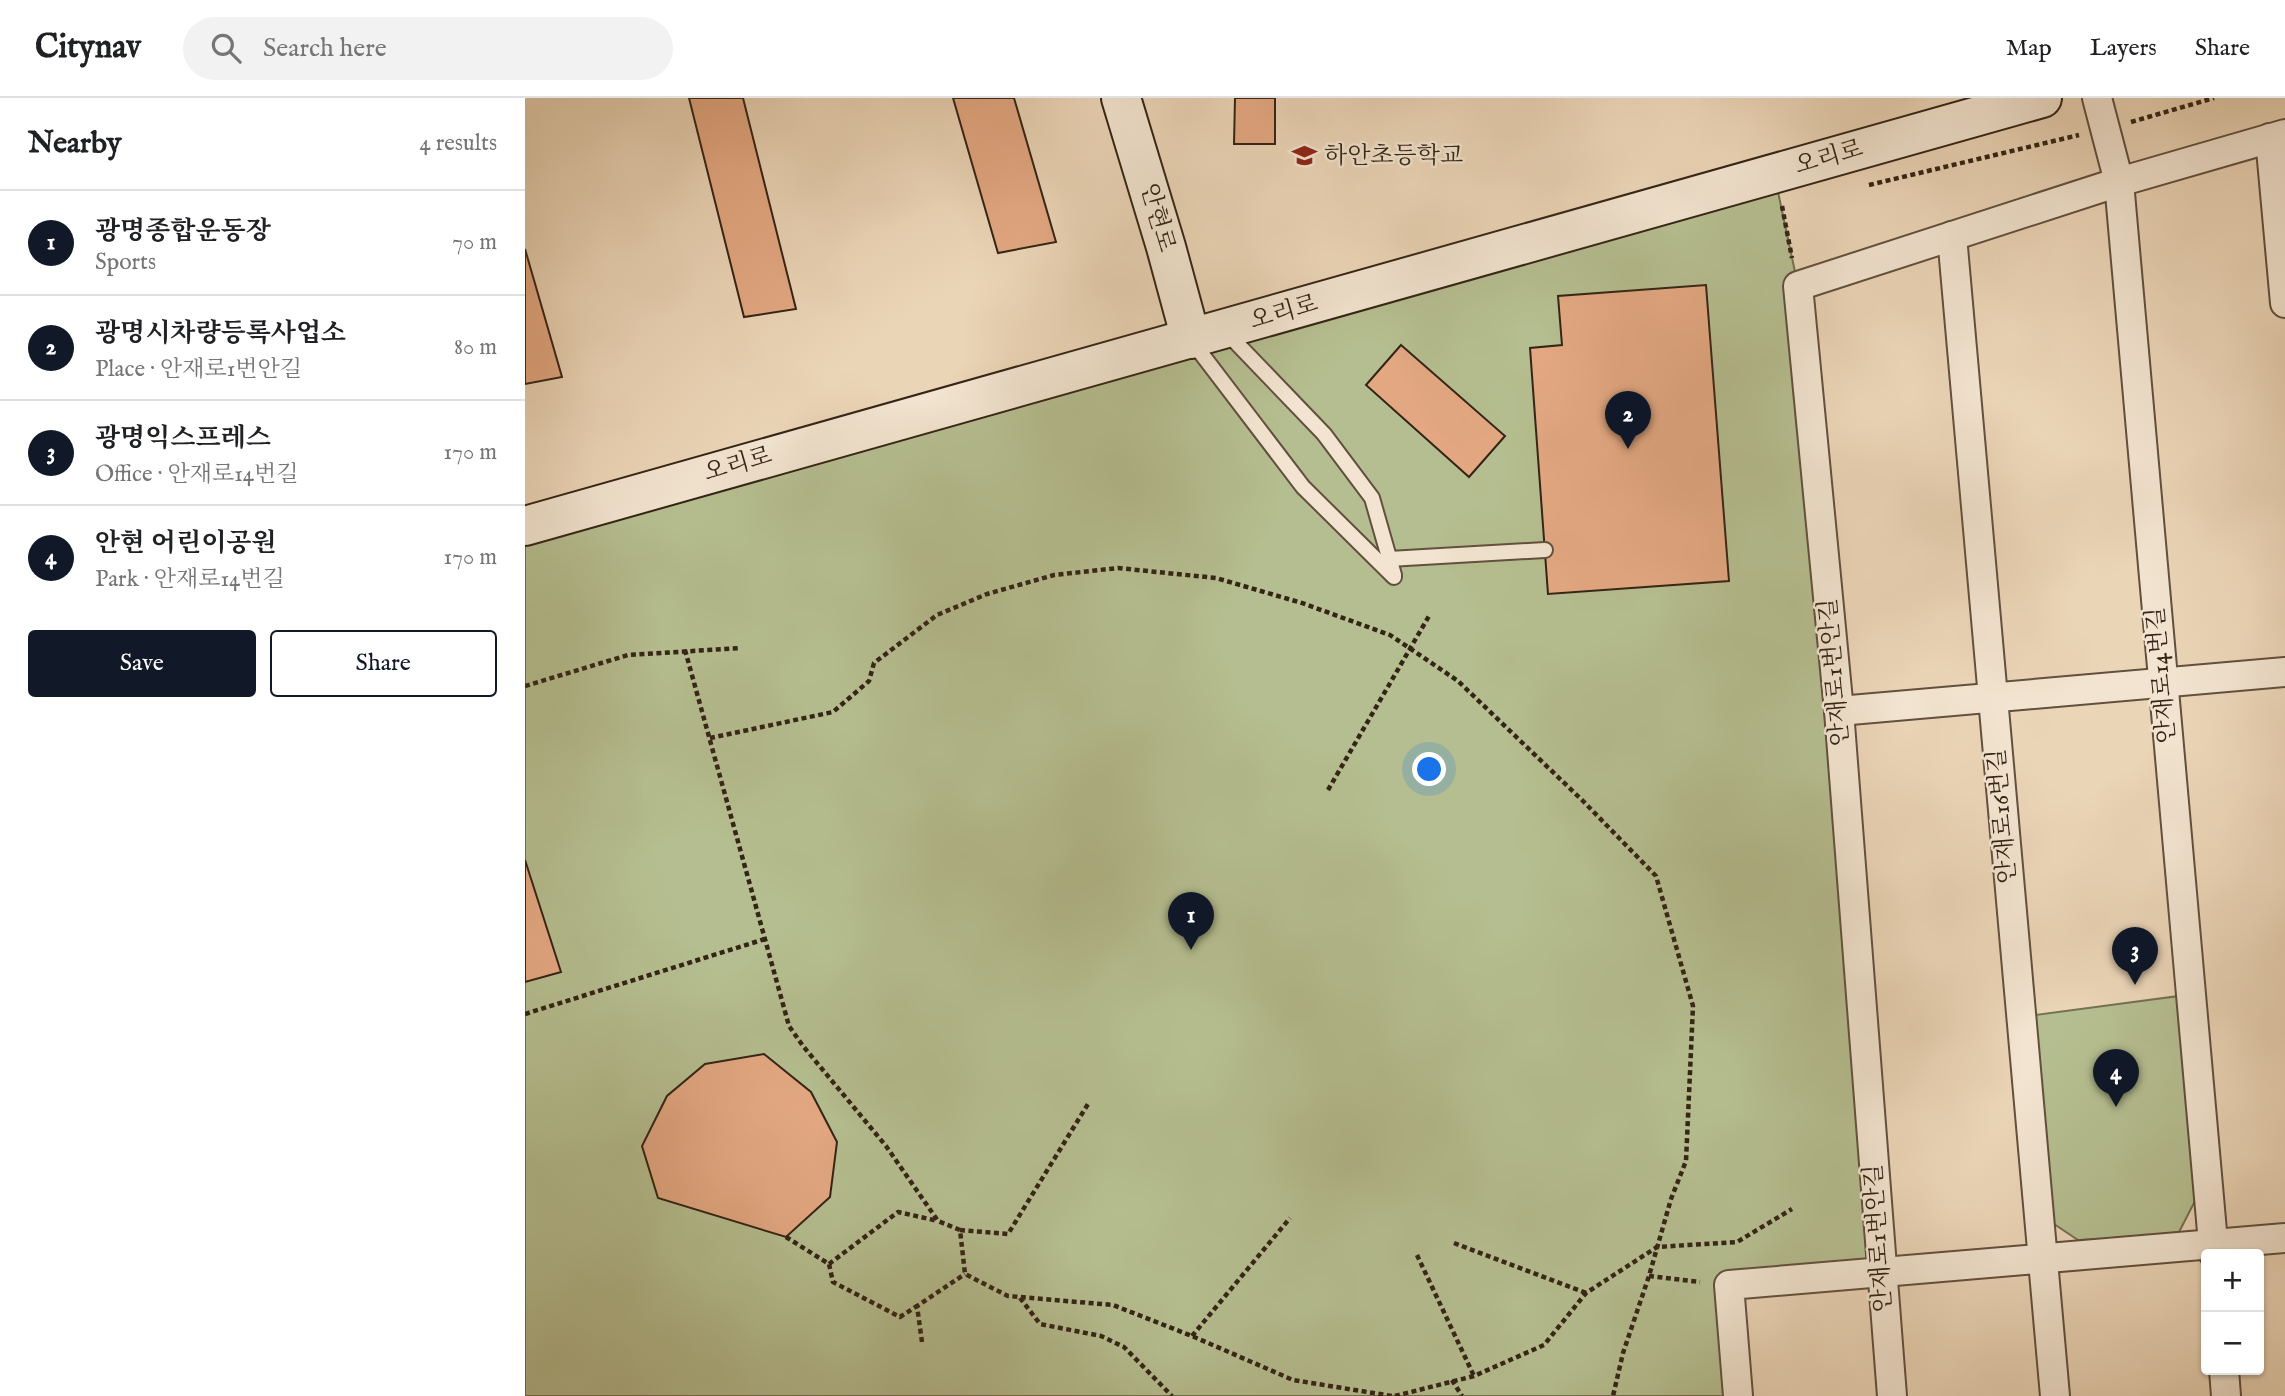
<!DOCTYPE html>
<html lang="en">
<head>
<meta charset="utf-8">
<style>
  :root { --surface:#fff; --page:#f2f2f2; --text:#202124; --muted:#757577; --line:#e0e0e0; --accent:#111827 }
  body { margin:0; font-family:"IM FELL English","Noto Serif KR",serif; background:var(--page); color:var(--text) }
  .controls { position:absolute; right:21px; bottom:21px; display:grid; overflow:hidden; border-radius:7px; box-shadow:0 2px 5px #0004 }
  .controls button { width:63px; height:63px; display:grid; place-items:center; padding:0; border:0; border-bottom:2px solid var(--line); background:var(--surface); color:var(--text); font:35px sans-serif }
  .you { position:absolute; left:905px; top:672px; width:24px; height:24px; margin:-18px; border:5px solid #fff; border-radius:50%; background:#1a73e8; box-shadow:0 0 0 10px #1a73e833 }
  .badge { display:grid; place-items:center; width:46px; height:46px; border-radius:50%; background:var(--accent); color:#fff; font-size:23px; font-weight:700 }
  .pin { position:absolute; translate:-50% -58px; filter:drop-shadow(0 2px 4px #0008) }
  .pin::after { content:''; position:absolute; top:37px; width:24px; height:21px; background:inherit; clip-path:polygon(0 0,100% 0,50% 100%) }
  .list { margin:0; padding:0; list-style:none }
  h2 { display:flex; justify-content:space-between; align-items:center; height:91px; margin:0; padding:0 28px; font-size:30px }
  h2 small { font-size:23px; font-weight:400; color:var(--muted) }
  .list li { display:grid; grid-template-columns:46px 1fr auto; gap:21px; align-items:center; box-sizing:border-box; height:105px; padding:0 28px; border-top:2px solid var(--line) }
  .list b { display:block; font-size:26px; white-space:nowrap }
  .list p { margin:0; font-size:23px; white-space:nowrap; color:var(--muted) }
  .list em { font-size:23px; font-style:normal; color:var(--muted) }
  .actions { display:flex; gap:14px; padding:21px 28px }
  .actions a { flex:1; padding:16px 0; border:2px solid var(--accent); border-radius:7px; text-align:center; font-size:24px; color:var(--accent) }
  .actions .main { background:var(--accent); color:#fff }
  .icon { flex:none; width:38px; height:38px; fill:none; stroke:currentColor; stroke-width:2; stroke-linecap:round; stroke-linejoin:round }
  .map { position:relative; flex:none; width:1760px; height:1298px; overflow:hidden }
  header { display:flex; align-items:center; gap:42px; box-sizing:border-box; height:98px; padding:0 35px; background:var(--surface); border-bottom:2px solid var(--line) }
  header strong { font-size:33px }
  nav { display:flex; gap:38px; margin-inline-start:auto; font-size:24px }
  .search { width:490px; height:63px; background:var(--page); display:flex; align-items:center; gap:18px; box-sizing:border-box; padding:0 24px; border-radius:38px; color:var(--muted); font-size:26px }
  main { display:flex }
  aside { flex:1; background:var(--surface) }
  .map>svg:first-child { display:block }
  .green { fill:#b5be90; stroke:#747153; stroke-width:2 }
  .building { fill:#e3a882; stroke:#342416; stroke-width:2 }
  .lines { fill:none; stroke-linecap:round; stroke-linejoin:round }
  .lane-casing { stroke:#62503e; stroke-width:18 }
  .street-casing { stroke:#62503e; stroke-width:32 }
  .secondary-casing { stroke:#342416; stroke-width:42 }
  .path { stroke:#342416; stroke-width:4.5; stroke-dasharray:5 3.5; stroke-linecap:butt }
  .lane { stroke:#f2e4d0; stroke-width:14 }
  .street { stroke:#f2e4d0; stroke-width:28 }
  .secondary { stroke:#f2e4d0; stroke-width:38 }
  .labels { text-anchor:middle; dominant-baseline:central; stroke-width:5; stroke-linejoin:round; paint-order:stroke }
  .poi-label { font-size:24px; fill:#342416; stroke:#f2e4d0; text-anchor:start }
  .street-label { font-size:24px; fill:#342416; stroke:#f2e4d0 }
</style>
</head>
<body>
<header>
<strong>Citynav</strong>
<div class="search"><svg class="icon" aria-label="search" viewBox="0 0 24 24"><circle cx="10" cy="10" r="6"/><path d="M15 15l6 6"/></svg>Search here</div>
<nav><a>Map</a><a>Layers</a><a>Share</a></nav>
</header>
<main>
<aside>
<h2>Nearby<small>4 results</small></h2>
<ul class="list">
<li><span class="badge">1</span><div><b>광명종합운동장</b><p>Sports</p></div><em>70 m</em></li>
<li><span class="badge">2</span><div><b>광명시차량등록사업소</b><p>Place · 안재로1번안길</p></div><em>80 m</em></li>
<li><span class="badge">3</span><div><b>광명익스프레스</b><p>Office · 안재로14번길</p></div><em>170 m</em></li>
<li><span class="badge">4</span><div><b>안현 어린이공원</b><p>Park · 안재로14번길</p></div><em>170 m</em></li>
</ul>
<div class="actions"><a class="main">Save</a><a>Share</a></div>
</aside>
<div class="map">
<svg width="1760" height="1298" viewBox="0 0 1760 1298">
  <rect width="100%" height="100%" fill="#ebd5b7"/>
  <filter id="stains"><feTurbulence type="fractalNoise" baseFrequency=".00286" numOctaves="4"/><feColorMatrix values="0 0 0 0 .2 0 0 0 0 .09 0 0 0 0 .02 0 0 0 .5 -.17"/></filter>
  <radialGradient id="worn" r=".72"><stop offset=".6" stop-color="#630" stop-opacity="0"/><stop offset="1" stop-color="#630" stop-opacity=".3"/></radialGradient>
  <!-- green -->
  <g class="green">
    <path d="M1249 75 1273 188 1356 1174 1204 1187 1213 1298H0V428Z"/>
    <path d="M1654 898 1671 1101 1652 1138 1553 1142 1529 1126 1510 917Z"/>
  </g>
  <!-- building -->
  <g class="building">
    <path d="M164 0H218L271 211 219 219Z"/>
    <path d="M428 0H489L531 144 473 155Z"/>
    <path d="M710 0H750V46H709Z"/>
    <path d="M0 151 37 279 0 286Z"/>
    <path d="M1181 187 1204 483 1023 496 1005 250 1037 247 1033 198Z"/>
    <path d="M876 247 980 338 944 379 841 287Z"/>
    <path d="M0 762 36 874 0 884Z"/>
    <path d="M239 956 286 994 312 1044 305 1099 261 1139 133 1100 117 1048 142 998 180 966Z"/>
  </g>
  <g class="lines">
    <defs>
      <g id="lane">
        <path d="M701 234 799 336 847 400 869 477"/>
        <path d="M666 242 778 389 869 479"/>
        <path d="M864 461 1020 452"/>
      </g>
      <g id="street">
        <path d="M1572 0 1594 84 1689 1156"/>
        <path d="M1745 40 1760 205"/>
        <path d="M1427 138 1530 1298"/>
        <path d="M1314 613 1760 574"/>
        <path d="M1699 1272 1701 1298"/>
        <path d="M1213 1298 1204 1187 1760 1140"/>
        <path d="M1367 1298 1314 613 1273 188 1594 84 1760 36"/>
      </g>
      <g id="secondary">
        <path d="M596 0 641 149 666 241"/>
        <path d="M0 428 1517 0"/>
      </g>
    </defs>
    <!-- lane casing -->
    <use href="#lane" class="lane-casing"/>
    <!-- street casing -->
    <use href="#street" class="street-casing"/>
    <!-- secondary casing -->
    <use href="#secondary" class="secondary-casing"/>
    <!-- path -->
    <g class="path">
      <path d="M1606 24 1689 0"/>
      <path d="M1344 87 1554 37"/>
      <path d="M1257 108 1267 160"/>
      <path d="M160 552 264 928 278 948 361 1048 413 1123 435 1132 440 1176 483 1198 588 1207 667 1238 768 1282 867 1298"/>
      <path d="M0 588 103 557 216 550"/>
      <path d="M185 640 308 614 344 583 349 565 412 517 462 496 529 477 593 470 691 480 777 505 865 537 933 583 1058 703 1131 778 1168 908 1161 1063 1146 1101 1124 1178 1098 1255 1088 1298"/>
      <path d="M803 692 904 518"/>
      <path d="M0 916 240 841"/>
      <path d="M435 1132 483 1136 563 1006"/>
      <path d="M261 1139 304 1166 308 1184 375 1219 392 1208"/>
      <path d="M929 1145 1061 1195"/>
      <path d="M892 1157 949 1278"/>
      <path d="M304 1166 373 1114 413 1123"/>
      <path d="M1124 1178 1175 1184"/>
      <path d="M495 1200 515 1226 576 1238 599 1249 647 1298"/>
      <path d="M667 1238 765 1120"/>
      <path d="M397 1244 392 1208 440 1176"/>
      <path d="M927 1282 937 1298"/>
      <path d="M870 1298 949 1278 1019 1247 1061 1195 1132 1149 1212 1144 1267 1111"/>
    </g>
    <!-- lane -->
    <use href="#lane" class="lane"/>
    <!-- street -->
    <use href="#street" class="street"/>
    <!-- secondary -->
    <use href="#secondary" class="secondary"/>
  </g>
  <!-- icons -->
  <defs>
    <symbol id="school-bare" viewBox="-9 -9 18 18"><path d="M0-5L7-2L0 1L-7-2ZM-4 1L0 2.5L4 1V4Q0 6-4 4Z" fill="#8f2418" stroke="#f2e4d0" stroke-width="2.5" paint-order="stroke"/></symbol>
  </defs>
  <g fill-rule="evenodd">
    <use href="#school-bare" x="762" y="40" width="35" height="35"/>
  </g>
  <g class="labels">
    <!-- poi labels -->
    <g class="poi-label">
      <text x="799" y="58">하안초등학교</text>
    </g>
    <!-- street labels -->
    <g class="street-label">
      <text transform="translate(1304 60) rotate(-16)">오리로</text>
      <text transform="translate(632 120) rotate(74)">안현로</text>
      <text transform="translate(759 215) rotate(-16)">오리로</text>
      <text transform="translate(213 367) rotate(-16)">오리로</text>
      <text transform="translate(1310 574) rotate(-95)">안재로1번안길</text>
      <text transform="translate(1637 577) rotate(-95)">안재로14번길</text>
      <text transform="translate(1478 718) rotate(-95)">안재로16번길</text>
      <text transform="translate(1354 1140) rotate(-94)">안재로1번안길</text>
    </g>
  </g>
  <rect width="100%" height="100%" filter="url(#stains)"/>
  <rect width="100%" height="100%" fill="url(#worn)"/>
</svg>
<div class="controls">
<button>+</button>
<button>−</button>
</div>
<div class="you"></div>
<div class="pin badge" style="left:666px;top:852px">1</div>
<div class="pin badge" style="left:1103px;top:351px">2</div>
<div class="pin badge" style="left:1610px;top:887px">3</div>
<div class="pin badge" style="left:1591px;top:1009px">4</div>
</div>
</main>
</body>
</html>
